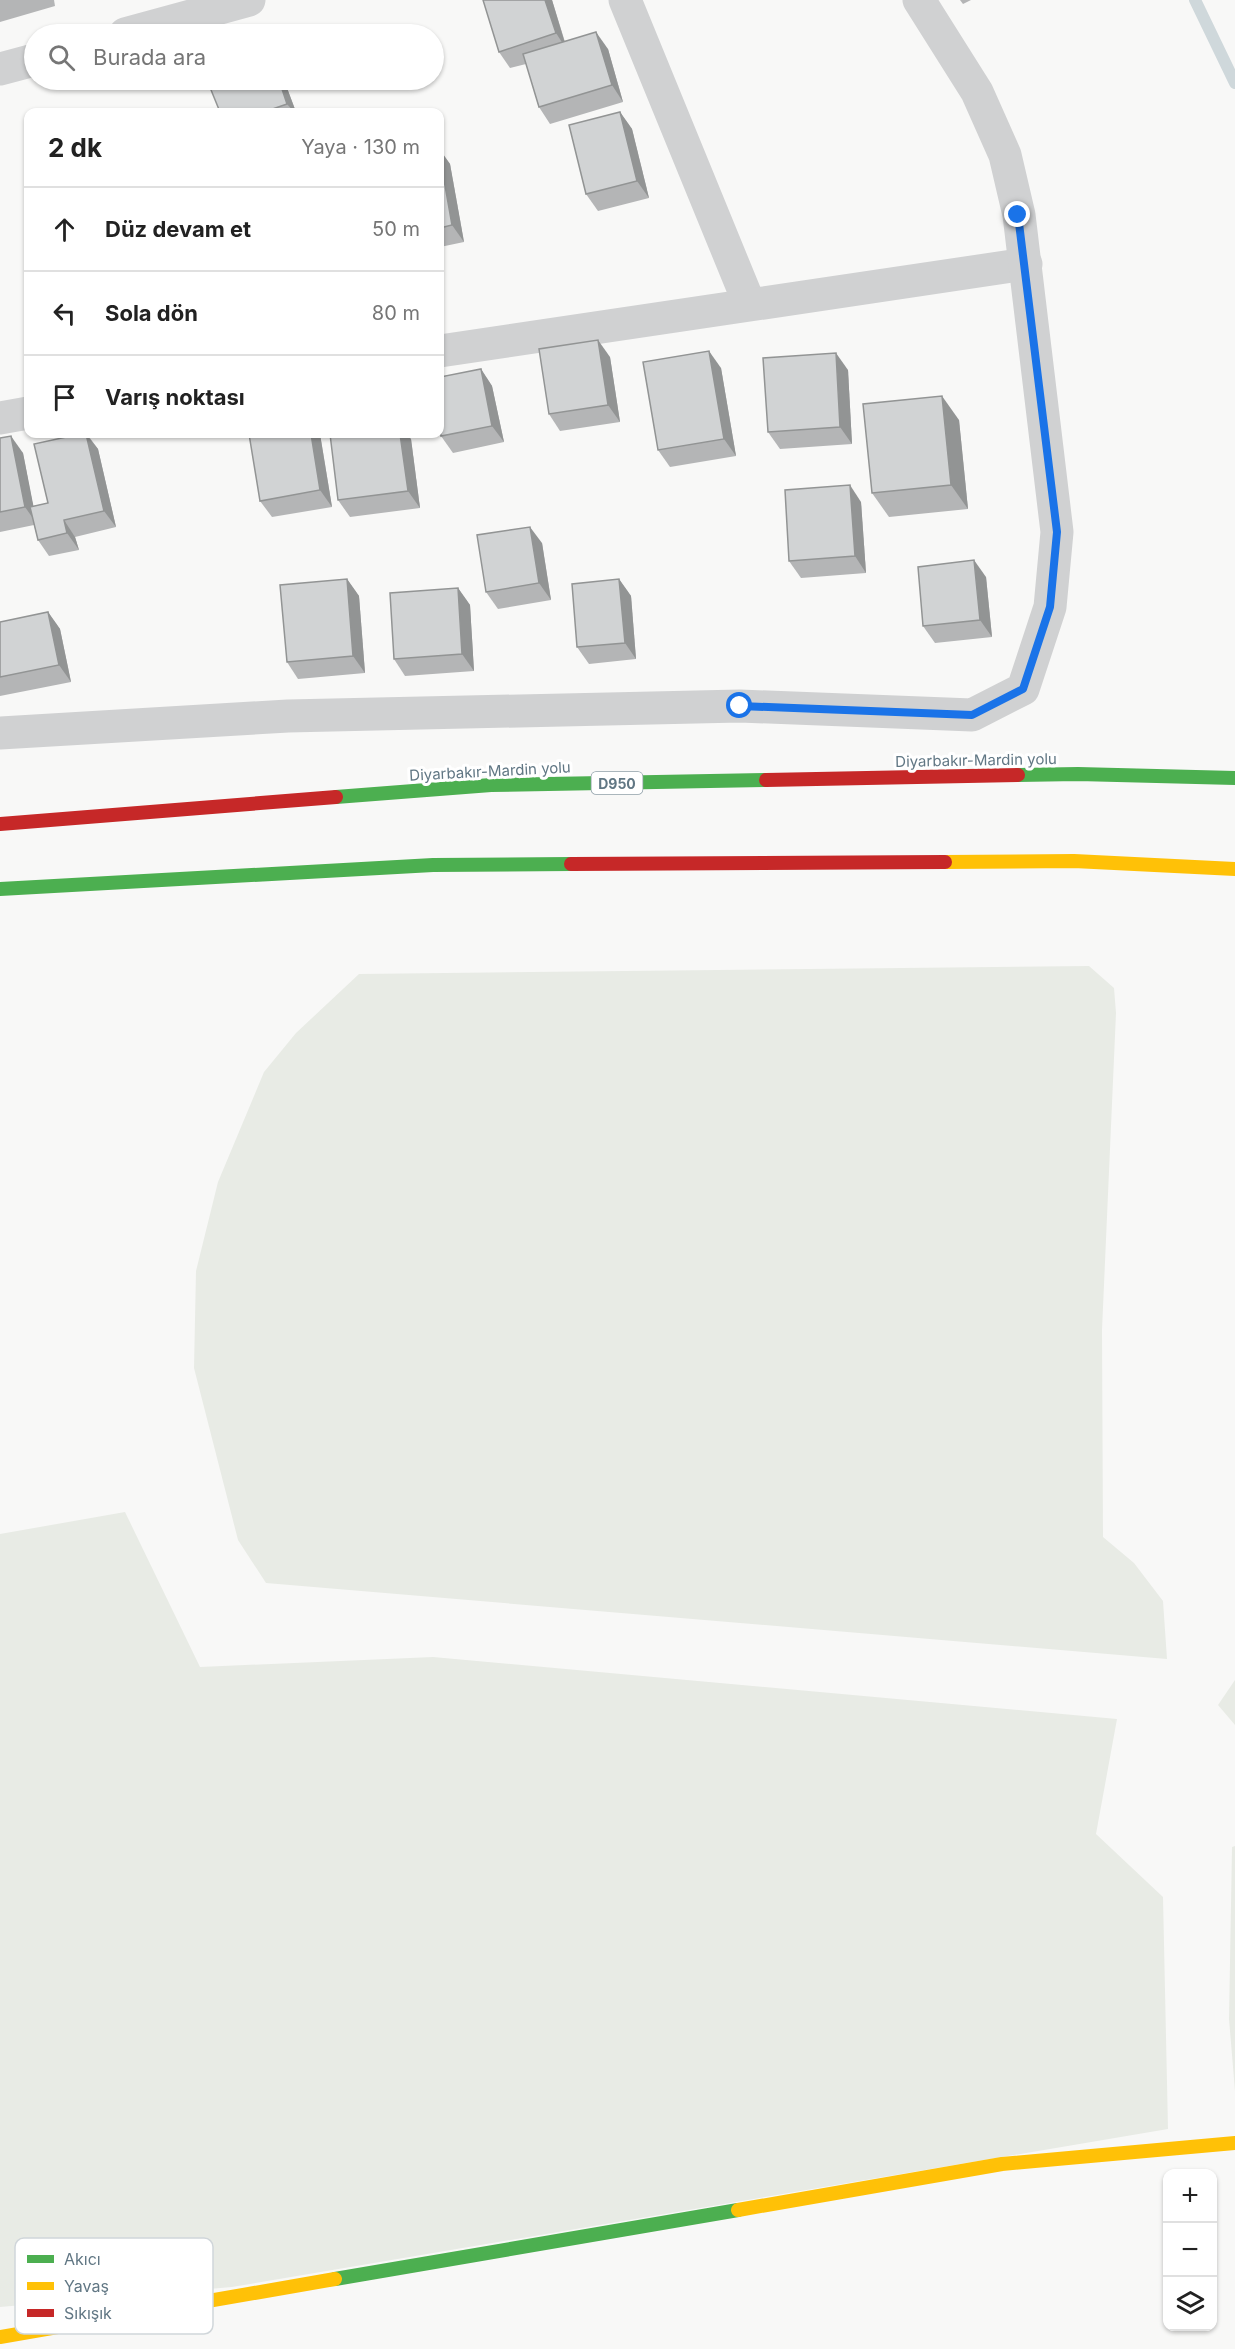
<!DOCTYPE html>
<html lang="tr">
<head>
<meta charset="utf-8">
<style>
  :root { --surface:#fff; --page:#f2f2f2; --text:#222; --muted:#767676; --line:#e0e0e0 }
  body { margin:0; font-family:Inter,sans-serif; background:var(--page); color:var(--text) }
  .controls { position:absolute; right:18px; bottom:18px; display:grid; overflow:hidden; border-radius:12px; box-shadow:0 2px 4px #0004 }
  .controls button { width:54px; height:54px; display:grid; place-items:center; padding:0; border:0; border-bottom:2px solid var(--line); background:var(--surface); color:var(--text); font:30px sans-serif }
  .stop { position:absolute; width:18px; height:18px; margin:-14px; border:4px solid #1a73e8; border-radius:50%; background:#fff }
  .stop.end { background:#1a73e8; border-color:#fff; box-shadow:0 2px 6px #0008 }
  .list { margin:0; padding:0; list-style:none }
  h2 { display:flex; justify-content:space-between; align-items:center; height:78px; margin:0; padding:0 24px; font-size:26px }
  h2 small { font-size:20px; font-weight:400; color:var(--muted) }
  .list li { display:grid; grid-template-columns:39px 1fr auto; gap:18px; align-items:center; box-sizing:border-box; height:84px; padding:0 24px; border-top:2px solid var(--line) }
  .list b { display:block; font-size:22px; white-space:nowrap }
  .list em { font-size:20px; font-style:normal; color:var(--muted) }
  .icon { flex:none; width:33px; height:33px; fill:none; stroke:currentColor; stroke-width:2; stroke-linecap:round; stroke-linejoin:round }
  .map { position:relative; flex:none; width:1235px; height:2349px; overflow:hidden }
  .search { position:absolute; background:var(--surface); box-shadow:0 2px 4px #0004; left:24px; top:24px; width:420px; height:66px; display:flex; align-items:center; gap:15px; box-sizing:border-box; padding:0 21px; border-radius:33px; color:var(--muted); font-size:22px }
  .panel { position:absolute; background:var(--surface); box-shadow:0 2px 4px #0004; left:24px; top:108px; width:420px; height:330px; border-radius:12px }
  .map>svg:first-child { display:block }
  .green { fill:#e8ebe5 }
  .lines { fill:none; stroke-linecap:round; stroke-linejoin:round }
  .stream { stroke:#cfd8db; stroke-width:12 }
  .street { stroke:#d0d1d2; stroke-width:33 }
  .fast { stroke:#4caf50; stroke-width:14 }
  .slow { stroke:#ffc107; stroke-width:14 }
  .jam { stroke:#c62828; stroke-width:14 }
  .wall { fill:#b4b5b6 }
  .shaded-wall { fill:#929494 }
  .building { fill:#d1d3d4; stroke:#929494; stroke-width:1.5 }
  .route { stroke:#1a73e8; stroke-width:8 }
  .labels { text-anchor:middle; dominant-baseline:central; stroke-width:6; stroke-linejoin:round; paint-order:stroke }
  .shield { fill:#fff; stroke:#90a0a9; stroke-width:1.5 }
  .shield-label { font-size:14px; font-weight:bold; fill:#617784 }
  .street-label { font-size:15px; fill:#617784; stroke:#fff }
  .key { fill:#fff; stroke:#d0d6da; stroke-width:1.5 }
  .key-label { font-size:16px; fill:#617784 }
</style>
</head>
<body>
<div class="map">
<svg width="1235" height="2349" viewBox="0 0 1235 2349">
  <rect width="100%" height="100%" fill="#f8f8f7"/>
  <!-- green -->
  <g class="green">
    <path d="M1089 966 1114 988 1116 1013 1102 1330 1103 1537 1134 1563 1163 1601 1167 1659 266 1583 238 1540 194 1368 196 1271 218 1182 264 1072 296 1033 359 974Z"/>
    <path d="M125 1512 200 1667 433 1657 1117 1719 1096 1834 1163 1897 1168 2129 232 2287 0 2307V1534Z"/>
    <path d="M1235 1680V1725L1218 1705Z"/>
    <path d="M1235 1846V2091L1229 2019 1232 1847Z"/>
  </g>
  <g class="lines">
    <!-- stream -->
    <path class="stream" d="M1195 0 1235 83"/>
    <!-- street -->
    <g class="street">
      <path d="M625 0 749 303"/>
      <path d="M125 34 249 0"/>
      <path d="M0 69 34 60"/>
      <path d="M440 351 1026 264"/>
      <path d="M0 418 28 413"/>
      <path d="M0 733 288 716 740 706 972 715 1023 689 1050 607 1057 532 1019 215 1005 155 977 92 919 0"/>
    </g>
    <!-- fast -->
    <g class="fast">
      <path d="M1018 775 1078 774 1235 778"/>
      <path d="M336 797 491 785 766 780"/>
      <path d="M0 889 433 865 571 864"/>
      <path d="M335 2279 738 2210"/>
    </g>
    <!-- slow -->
    <g class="slow">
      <path d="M945 862 1074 861 1235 869"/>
      <path d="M738 2210 1002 2164 1235 2143"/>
      <path d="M0 2337 335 2279"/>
    </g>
    <!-- jam -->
    <g class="jam">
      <path d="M766 780 1018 775"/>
      <path d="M0 824 336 797"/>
      <path d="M571 864 945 862"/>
    </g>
  </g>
  <!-- wall -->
  <g class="wall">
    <path d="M0 0H54L55 6 0 22Z"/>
    <path d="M552 0 565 42 608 49 623 102 550 124 539 107 526 64 510 68 499 52Z"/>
    <path d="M960 0H971L963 4Z"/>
    <path d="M284 80 296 112H220Z"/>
    <path d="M620 112 632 129 649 198 598 211 586 194Z"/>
    <path d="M440 150 450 164 464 242 440 247Z"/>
    <path d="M610 357 620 422 560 431 549 414Z"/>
    <path d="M721 368 736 456 670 467 658 450Z"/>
    <path d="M481 369 492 386 504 442 453 453 441 436Z"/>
    <path d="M848 370 852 444 780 449 768 432Z"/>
    <path d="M959 420 968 509 889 517 872 493Z"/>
    <path d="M80 434H87L98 449 116 527 75 537 79 550 49 556 38 540 34 525 0 532V438L23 453 33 506 48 503Z"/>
    <path d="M320 434 332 507 272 517 260 501Z"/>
    <path d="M411 439 420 508 350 517 338 500Z"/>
    <path d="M861 502 866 573 801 578 789 561Z"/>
    <path d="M542 543 551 600 498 609 486 592Z"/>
    <path d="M986 577 992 637 935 643 923 626Z"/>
    <path d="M347 579 359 596 365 673 298 679 287 662Z"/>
    <path d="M619 579 631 596 636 659 589 664 577 647Z"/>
    <path d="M458 588 470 605 474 671 405 676 394 659Z"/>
    <path d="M48 612 60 629 71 682 0 696V622Z"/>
  </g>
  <!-- shaded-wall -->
  <g class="shaded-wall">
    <path d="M545 0H552L567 50 556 33Z"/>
    <path d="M596 32 608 49 623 102 612 85Z"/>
    <path d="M279 80H284L296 112H294L287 104Z"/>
    <path d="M620 112 632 129 649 198 637 181Z"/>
    <path d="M440 150 450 164 464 242 452 225 440 157Z"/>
    <path d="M598 340 610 357 620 422 608 405Z"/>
    <path d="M709 351 721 368 736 456 724 439Z"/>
    <path d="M836 353 848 370 852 444 840 427Z"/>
    <path d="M481 369 492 386 504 442 492 426Z"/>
    <path d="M942 396 959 420 968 509 951 485Z"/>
    <path d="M86 434 98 449 116 527 104 511Z"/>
    <path d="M311 434H320L332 507 320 490Z"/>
    <path d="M400 434H407L411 439 420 508 408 491Z"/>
    <path d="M11 436 23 453 37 524 25 507Z"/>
    <path d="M850 485 861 502 866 573 855 556Z"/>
    <path d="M64 520 75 537 79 550 67 533Z"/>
    <path d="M530 527 542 543 551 600 539 583Z"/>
    <path d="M974 560 986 577 992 637 980 620Z"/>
    <path d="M347 579 359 596 365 673 353 656Z"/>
    <path d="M619 579 631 596 636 659 625 643Z"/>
    <path d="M458 588 470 605 474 671 462 654Z"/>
    <path d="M48 612 60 629 71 682 59 665Z"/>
  </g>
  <!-- building -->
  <g class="building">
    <path d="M483 0H545L556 33 499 52Z"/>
    <path d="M596 32 612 85 539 107 523 54Z"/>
    <path d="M207 80H279L287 104 264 112H220Z"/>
    <path d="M620 112 637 181 586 194 569 125Z"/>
    <path d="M440 157 452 225 440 228Z"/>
    <path d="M598 340 608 405 549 414 539 349Z"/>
    <path d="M709 351 724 439 658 450 643 362Z"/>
    <path d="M836 353 840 427 768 432 763 358Z"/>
    <path d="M481 369 492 426 441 436 440 430V377Z"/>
    <path d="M942 396 951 485 872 493 863 404Z"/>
    <path d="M80 434H86L104 511 64 520 67 533 38 540 30 507 48 503 34 444Z"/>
    <path d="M249 434H311L320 490 260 501Z"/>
    <path d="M330 434H400L408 491 338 500Z"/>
    <path d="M11 436 25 507 0 512V438Z"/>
    <path d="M850 485 855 556 789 561 785 490Z"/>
    <path d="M530 527 539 583 486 592 477 535Z"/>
    <path d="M974 560 980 620 923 626 918 567Z"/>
    <path d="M347 579 353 656 287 662 280 585Z"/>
    <path d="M619 579 625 643 577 647 572 584Z"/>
    <path d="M458 588 462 654 394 659 390 593Z"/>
    <path d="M48 612 59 665 0 677V622Z"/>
  </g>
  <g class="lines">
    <!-- route -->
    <path class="route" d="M740 706 972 715 1023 689 1050 607 1057 532 1018 215"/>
  </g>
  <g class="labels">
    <!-- shield labels -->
    <rect class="shield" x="591.5" y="772" width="51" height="22" rx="4.5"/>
    <g class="shield-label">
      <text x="617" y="783">D950</text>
    </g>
    <!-- street labels -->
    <g class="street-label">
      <text transform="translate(976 760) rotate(-1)">Diyarbakır-Mardin yolu</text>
      <text transform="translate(490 771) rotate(-3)">Diyarbakır-Mardin yolu</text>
    </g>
  </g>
  <!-- legend -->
  <rect x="15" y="2238" width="198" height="96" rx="9" class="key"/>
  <rect x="27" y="2255" width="27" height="8" fill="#4caf50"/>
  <rect x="27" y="2282" width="27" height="8" fill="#ffc107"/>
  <rect x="27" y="2309" width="27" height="8" fill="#c62828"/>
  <g class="key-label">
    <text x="64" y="2265">Akıcı</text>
    <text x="64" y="2292">Yavaş</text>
    <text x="64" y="2319">Sıkışık</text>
  </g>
</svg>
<div class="controls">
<button>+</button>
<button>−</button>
<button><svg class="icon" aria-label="layers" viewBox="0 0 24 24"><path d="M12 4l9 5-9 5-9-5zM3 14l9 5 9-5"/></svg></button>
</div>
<div class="stop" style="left:740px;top:706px"></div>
<div class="stop end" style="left:1018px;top:215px"></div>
<div class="search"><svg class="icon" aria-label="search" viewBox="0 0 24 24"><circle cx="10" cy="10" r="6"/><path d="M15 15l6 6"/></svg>Burada ara</div>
<section class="panel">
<h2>2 dk<small>Yaya · 130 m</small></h2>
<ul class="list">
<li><svg class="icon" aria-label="ahead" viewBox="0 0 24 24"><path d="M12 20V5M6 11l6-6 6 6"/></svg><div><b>Düz devam et</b></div><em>50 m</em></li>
<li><svg class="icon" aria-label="left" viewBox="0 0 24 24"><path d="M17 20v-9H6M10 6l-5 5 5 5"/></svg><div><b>Sola dön</b></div><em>80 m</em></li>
<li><svg class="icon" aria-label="arrive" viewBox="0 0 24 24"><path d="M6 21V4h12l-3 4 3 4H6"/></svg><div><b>Varış noktası</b></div></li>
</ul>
</section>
</div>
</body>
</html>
